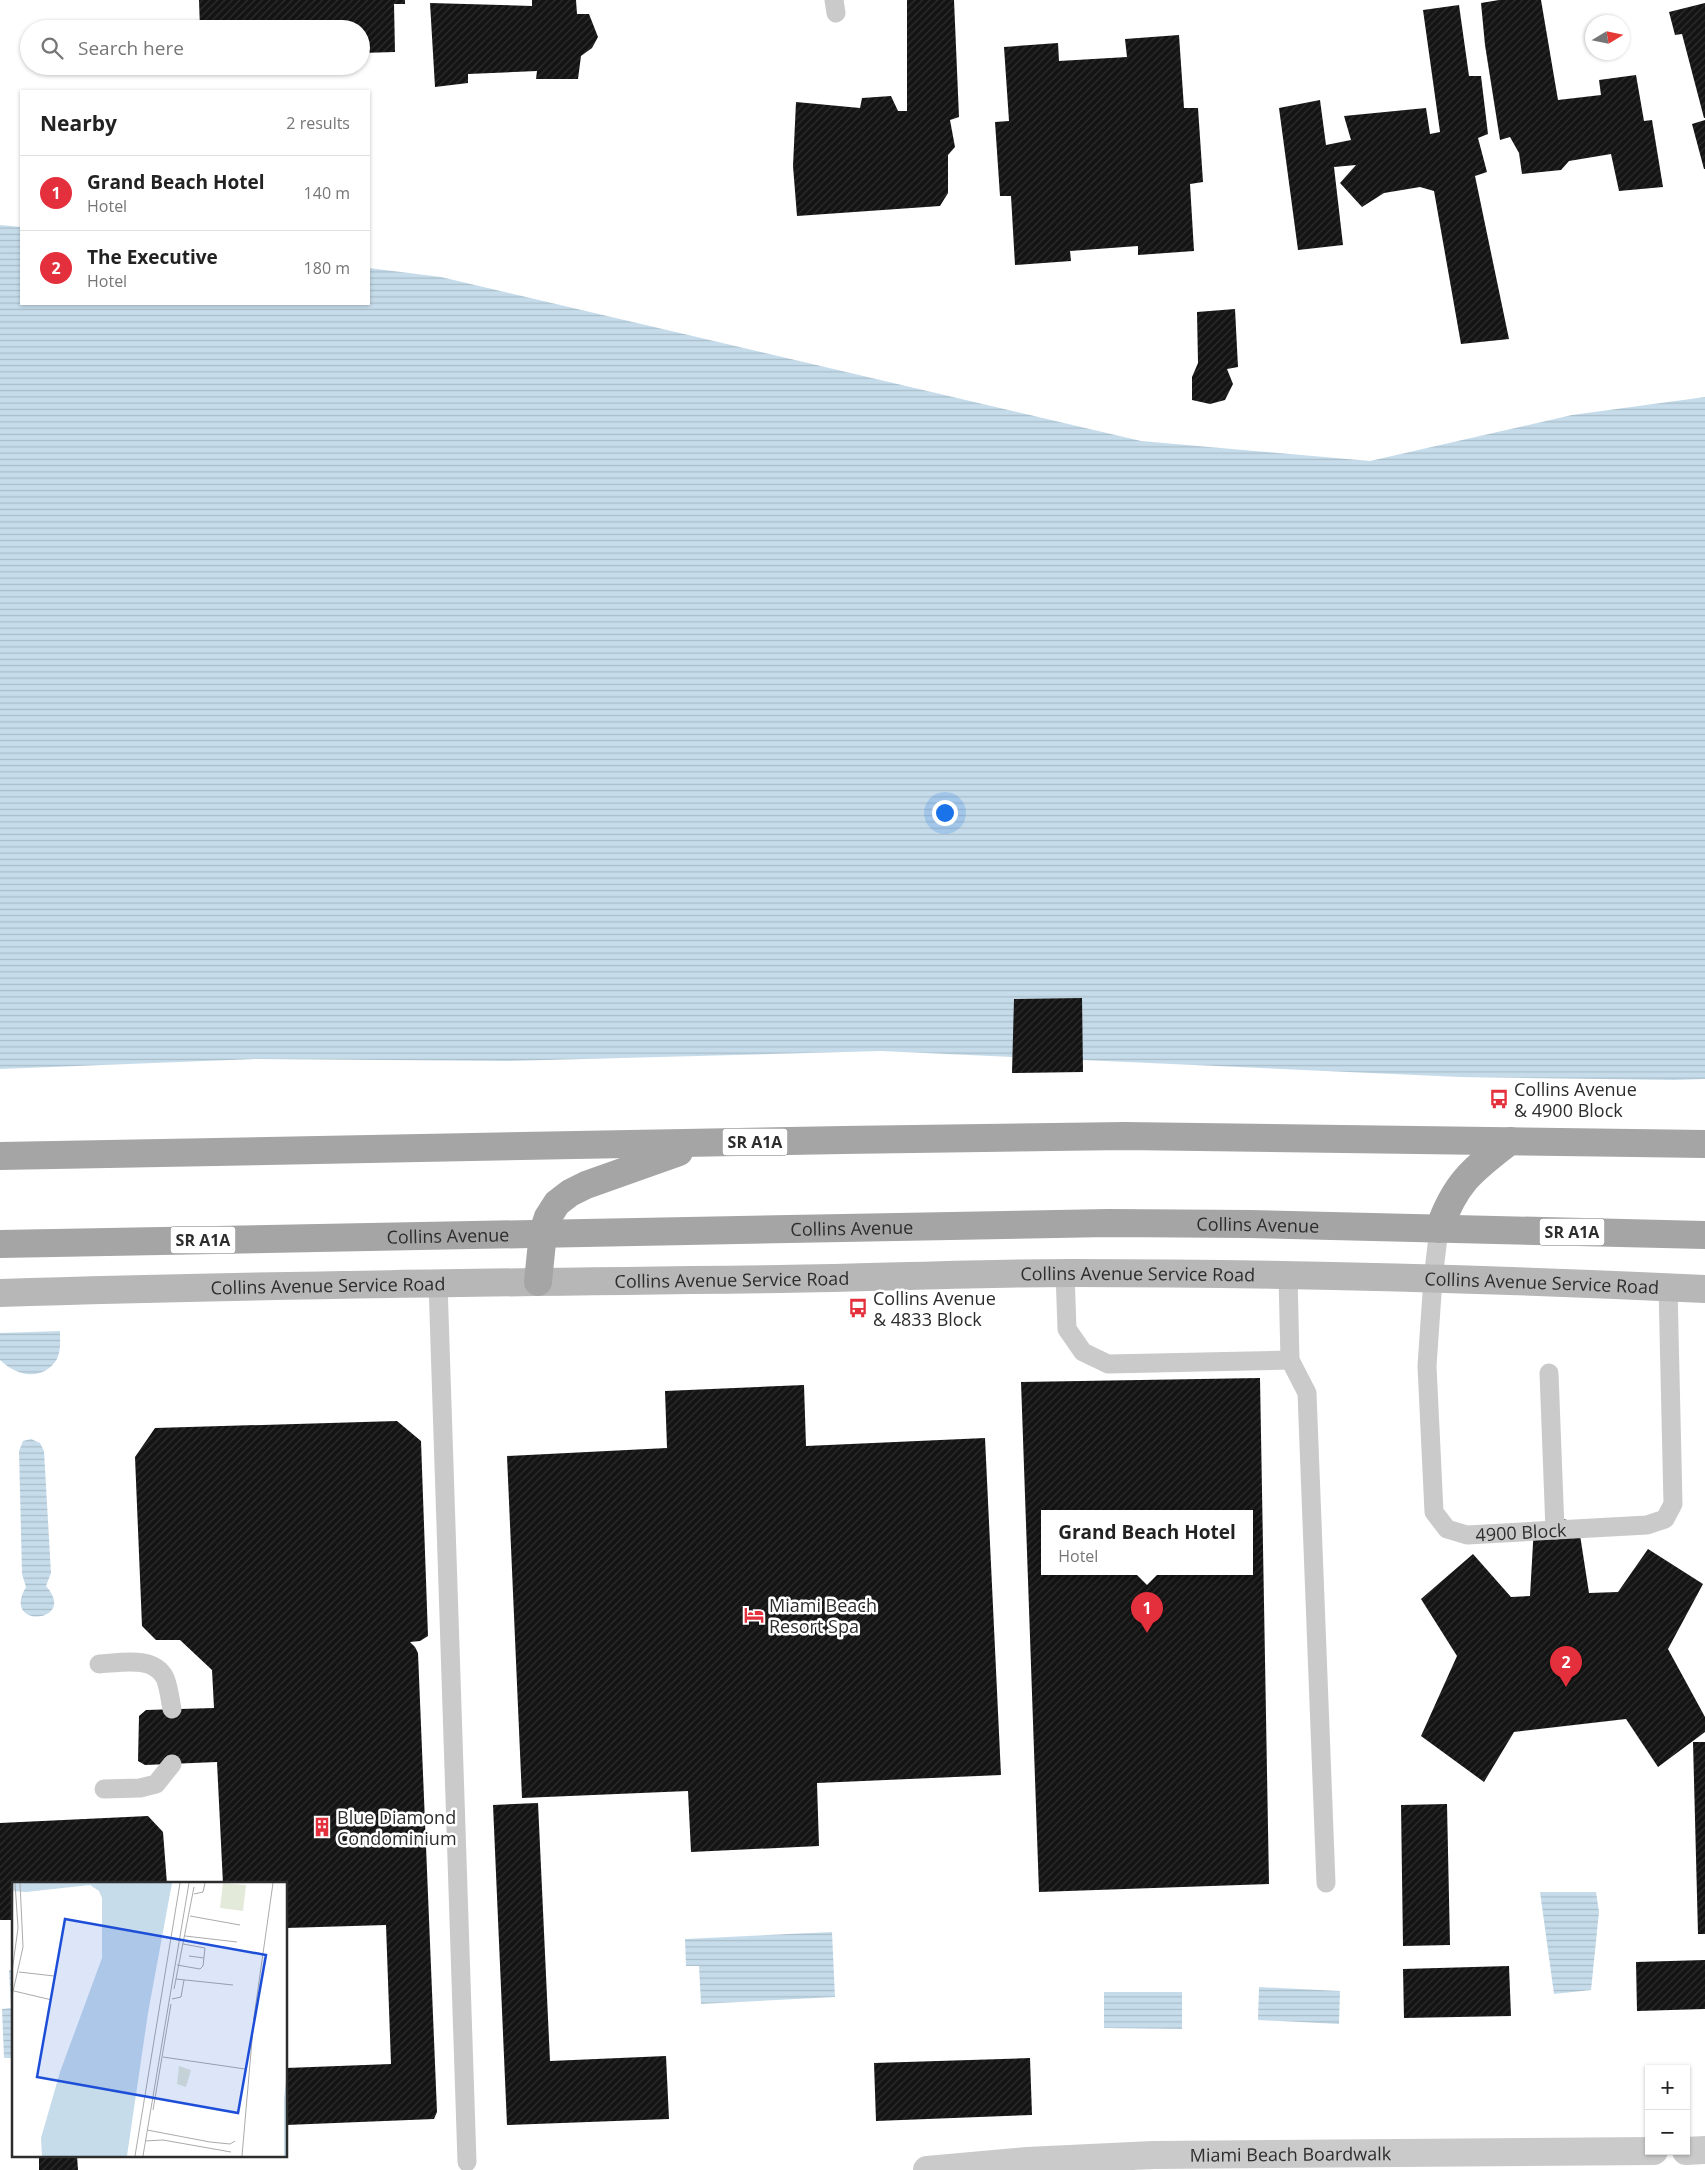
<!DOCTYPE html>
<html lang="en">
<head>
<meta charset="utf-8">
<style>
  :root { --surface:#fff; --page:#f2f2f2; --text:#222; --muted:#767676; --line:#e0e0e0; --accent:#e3303c }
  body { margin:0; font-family:"Open Sans",sans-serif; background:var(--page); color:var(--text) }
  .controls { position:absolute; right:15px; bottom:15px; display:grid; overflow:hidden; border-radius:0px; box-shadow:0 1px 4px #0004 }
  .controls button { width:45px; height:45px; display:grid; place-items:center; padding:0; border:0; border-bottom:1px solid var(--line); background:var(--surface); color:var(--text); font:25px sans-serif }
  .compass { position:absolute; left:1585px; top:15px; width:45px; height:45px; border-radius:50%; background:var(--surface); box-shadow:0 1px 4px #0004; rotate:80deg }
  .you { position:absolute; left:944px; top:812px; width:18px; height:18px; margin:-12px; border:4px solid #fff; border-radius:50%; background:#1a73e8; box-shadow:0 0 0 8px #1a73e833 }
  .badge { display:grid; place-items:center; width:32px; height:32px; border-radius:50%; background:var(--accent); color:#fff; font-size:16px; font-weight:700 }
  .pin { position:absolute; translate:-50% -41px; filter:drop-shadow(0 1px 2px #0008) }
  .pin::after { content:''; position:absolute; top:26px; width:18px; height:15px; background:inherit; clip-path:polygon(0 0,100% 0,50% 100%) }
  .popup { position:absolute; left:1041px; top:1510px; width:212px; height:65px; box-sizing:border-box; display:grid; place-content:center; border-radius:0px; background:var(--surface); filter:drop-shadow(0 1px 4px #0005); font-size:16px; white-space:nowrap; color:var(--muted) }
  .popup b { font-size:19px; color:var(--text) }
  .popup::after { content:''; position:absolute; left:50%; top:100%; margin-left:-10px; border:10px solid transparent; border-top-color:var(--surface) }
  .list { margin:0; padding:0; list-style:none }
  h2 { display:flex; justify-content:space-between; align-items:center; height:65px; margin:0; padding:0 20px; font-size:21px }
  h2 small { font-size:16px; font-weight:400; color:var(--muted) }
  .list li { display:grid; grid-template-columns:32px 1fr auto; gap:15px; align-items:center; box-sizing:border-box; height:75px; padding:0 20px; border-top:1px solid var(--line) }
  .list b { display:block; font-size:19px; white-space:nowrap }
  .list p { margin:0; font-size:16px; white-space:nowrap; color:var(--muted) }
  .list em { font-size:16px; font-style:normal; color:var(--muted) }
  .icon { flex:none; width:28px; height:28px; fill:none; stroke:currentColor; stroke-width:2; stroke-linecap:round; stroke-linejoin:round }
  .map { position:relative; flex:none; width:1705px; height:2170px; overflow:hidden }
  .search { position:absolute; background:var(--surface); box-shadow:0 1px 4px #0004; left:20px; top:20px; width:350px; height:55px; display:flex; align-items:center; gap:12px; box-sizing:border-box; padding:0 18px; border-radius:28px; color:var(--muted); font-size:19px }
  .panel { position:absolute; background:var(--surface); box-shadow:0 1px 4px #0004; left:20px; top:90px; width:350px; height:215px; border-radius:0px }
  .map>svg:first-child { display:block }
  .water { fill:url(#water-rules) }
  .building { fill:url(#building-hatch); fill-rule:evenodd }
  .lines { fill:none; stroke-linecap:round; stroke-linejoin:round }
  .lane { stroke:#cacaca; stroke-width:19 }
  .street { stroke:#cacaca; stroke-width:28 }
  .secondary { stroke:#b7b7b7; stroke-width:28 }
  .primary { stroke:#a5a5a5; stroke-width:28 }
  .labels { text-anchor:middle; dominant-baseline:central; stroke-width:5; stroke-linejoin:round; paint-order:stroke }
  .shield { fill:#fff; stroke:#6c6c6c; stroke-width:1 }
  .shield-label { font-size:16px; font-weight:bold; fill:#2d2d2d }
  .poi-label { font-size:18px; fill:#2d2d2d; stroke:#fff; text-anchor:start }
  .street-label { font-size:18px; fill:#2d2d2d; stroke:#fff }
  .inset-road { fill:none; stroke:#ababab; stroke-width:1 }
  .view { fill:#1d4ed8; fill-opacity:0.15; stroke:#1d4ed8; stroke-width:2.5 }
  .inset-edge { fill:none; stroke:#2d2d2d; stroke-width:2.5 }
</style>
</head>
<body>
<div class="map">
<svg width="1705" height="2170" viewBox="0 0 1705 2170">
  <defs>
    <pattern id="water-rules" width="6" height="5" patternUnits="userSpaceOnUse" patternTransform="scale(1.25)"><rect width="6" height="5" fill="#c6dcea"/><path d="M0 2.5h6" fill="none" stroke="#aabdc9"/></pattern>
    <pattern id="building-hatch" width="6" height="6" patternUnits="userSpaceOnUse" patternTransform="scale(1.25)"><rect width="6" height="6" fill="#141414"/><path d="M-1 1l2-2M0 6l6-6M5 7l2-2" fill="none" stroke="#2e2e2e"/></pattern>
  </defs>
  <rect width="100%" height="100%" fill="#fff"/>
  <!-- water -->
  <g class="water">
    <path d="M0 225 21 227V304H369V268L441 277 1141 441 1370 461 1572 415 1705 397V1079L1674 1080 1460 1077 881 1051 507 1061 257 1059 0 1069Z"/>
    <path d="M60 1331C60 1340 61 1351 57 1359 43 1382 16 1376 0 1360V1333Z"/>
    <path d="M31 1439 40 1443 44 1451 51 1573 46 1586C79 1623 0 1630 26 1587L22 1574 19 1451 23 1441Z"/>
    <path d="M1540 1892H1596L1599 1912 1591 1990 1554 1994Z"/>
    <path d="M832 1932 835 1997 701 2004 699 1966H686L685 1939Z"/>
    <path d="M9 1970H14V2058H4L2 2009 11 2008Z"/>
    <path d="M1259 1987 1340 1991 1339 2024 1258 2020Z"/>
    <path d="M1104 1992H1182V2029L1104 2028Z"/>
  </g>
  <!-- building -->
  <g class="building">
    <path d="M199 0H405V4H394L395 52 361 53V29H200Z"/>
    <path d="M532 0H576L577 14H589L598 37 592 48 581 56 578 79H536L537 71 468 74V83L435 87 430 3 532 6Z"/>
    <path d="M907 0H954L959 117 950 120 955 147 948 155V193L940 206 797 216 793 166 796 102 860 108 862 98 891 96 898 111H907Z"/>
    <path d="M1499 0H1541L1558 100 1601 95 1599 80 1636 75 1644 121 1652 120 1663 187 1619 191 1611 154 1569 161 1561 170 1522 174 1519 153 1510 137 1500 140 1485 45 1481 3Z"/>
    <path d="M1705 3V118H1704L1682 34 1675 35 1669 12Z"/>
    <path d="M1459 5 1469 76H1481L1488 134 1478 138 1487 172 1475 176 1509 339 1461 344 1434 191 1420 187 1384 193 1362 207 1340 183 1356 165 1334 167 1343 245 1298 250 1279 108 1320 100 1326 145 1351 140 1344 116 1426 108 1430 134 1440 132 1423 10Z"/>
    <path d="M1179 35 1184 108H1198L1203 182 1190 184 1194 251 1138 255V246L1070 251 1071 261 1015 265 1011 196H1000L995 122 1009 121 1004 47 1058 43 1059 61 1127 57 1125 39Z"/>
    <path d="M1705 120V169H1704L1692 124Z"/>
    <path d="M1235 309 1238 367 1227 369 1233 384 1225 400 1210 404 1192 400V377L1198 363 1197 312Z"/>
    <path d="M1082 998 1083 1072 1012 1073 1014 999Z"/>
    <path d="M1260 1378 1269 1884 1039 1892 1021 1382ZM1044 1514H1250V1572H1044Z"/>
    <path d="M804 1385 806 1446 985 1438 1001 1775 817 1783 819 1846 691 1852 688 1791 522 1798 507 1456 667 1448 665 1391Z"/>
    <path d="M397 1421 421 1441 428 1636 420 1641 410 1642 415 1647 418 1653 437 2112 434 2119 286 2125V2068L391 2064 386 1925 286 1928V1884H223L217 1762 145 1765 138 1761 139 1716 146 1710 214 1708 212 1670 180 1640H156L142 1626 135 1457 155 1428Z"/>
    <path d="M1562 1519 1578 1522 1589 1593 1618 1592 1648 1549 1703 1584 1668 1649 1705 1717V1732L1658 1767 1626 1719 1514 1732 1484 1782 1421 1736 1457 1656 1421 1599 1473 1554 1511 1597 1530 1596 1534 1526Z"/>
    <path d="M1693 1742H1705V1934H1698Z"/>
    <path d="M538 1803 550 2061 666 2056 669 2119 507 2125 493 1805Z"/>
    <path d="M1447 1804 1450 1945 1403 1946 1401 1805Z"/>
    <path d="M148 1816 163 1832 167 1884H14V1920H0V1823Z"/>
    <path d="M1705 1960V2009L1637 2011 1636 1962Z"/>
    <path d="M1509 1966 1511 2016 1404 2018 1403 1969Z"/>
    <path d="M1030 2058 1032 2115 876 2121 874 2063Z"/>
    <path d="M39 2156H77L78 2170H39Z"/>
  </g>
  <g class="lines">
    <!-- lane -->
    <g class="lane">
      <path d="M834 0 836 13"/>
      <path id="s1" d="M1439 1229 1433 1279 1427 1366 1434 1512 1447 1529 1467 1535 1647 1525 1665 1519 1673 1504 1668 1287"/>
      <path d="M1065 1273 1067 1329 1083 1352 1108 1364 1290 1360"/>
      <path d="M1288 1276 1290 1360 1307 1393 1326 1883"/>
      <path d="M438 1283 467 2162"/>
      <path d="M1549 1373 1555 1530"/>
      <path d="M99 1664C119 1663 154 1655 165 1678 169 1687 170 1700 172 1709"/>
      <path d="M104 1789 140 1788 156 1784 172 1764"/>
    </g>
    <!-- street -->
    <g class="street">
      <path d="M1686 2151 1705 2150"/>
      <path id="s2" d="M927 2170 1027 2161 1153 2155 1654 2151"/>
    </g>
    <!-- secondary -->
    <path class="secondary" id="s3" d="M0 1293C260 1285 520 1282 780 1279 877 1278 974 1273 1071 1273 1282 1273 1494 1279 1705 1289"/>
    <!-- primary -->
    <g class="primary">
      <path d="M0 1156 843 1140 1125 1136 1705 1144"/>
      <path d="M1439 1229C1455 1183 1472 1170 1510 1141"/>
      <path id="s4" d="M0 1244 1109 1223 1250 1224 1705 1235"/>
      <path d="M538 1282 543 1232 548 1217 557 1203 570 1193 586 1185 679 1152"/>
    </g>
  </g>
  <!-- icons -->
  <defs>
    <symbol id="bus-bare" viewBox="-9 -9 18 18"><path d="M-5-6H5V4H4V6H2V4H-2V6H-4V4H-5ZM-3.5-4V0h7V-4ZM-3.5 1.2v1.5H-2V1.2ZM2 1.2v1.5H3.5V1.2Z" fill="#e3303c" stroke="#fff" stroke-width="2.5" paint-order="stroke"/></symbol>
    <symbol id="hotel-bare" viewBox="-9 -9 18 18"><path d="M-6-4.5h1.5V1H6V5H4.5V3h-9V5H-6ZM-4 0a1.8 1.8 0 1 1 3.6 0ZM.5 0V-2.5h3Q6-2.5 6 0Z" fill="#e3303c" stroke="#fff" stroke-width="2.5" paint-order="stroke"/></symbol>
    <symbol id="building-bare" viewBox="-9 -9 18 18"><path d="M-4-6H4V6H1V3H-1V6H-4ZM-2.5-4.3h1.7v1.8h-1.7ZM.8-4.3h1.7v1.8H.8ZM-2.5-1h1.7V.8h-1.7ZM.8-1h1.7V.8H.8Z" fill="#e3303c" stroke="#fff" stroke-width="2.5" paint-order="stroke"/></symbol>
  </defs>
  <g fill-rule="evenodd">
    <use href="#bus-bare" x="1485" y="1085" width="28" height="28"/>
    <use href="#bus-bare" x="844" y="1294" width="28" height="28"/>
    <use href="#hotel-bare" x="740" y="1601" width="28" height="28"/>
    <use href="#building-bare" x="308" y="1813" width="28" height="28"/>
  </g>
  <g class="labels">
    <!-- shield labels -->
    <g class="shield">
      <rect x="722.5" y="1128.5" width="65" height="27" rx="4"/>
      <rect x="1539.5" y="1218.5" width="65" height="27" rx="4"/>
      <rect x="170.5" y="1226.5" width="65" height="27" rx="4"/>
    </g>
    <g class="shield-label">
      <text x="755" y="1142">SR A1A</text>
      <text x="1572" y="1232">SR A1A</text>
      <text x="203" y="1240">SR A1A</text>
    </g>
    <!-- poi labels -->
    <g class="poi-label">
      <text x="1514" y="1089">Collins Avenue<tspan x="1514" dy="21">&amp; 4900 Block</tspan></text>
      <text x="873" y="1298">Collins Avenue<tspan x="873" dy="21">&amp; 4833 Block</tspan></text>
      <text x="769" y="1605">Miami Beach<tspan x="769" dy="21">Resort Spa</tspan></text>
      <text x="337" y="1817">Blue Diamond<tspan x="337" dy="21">Condominium</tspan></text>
    </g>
    <!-- street labels -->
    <g class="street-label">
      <text stroke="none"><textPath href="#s4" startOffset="1258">Collins Avenue</textPath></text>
      <text stroke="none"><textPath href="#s4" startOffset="852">Collins Avenue</textPath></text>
      <text stroke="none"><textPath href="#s4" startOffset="448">Collins Avenue</textPath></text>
      <text stroke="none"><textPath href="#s3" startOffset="1138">Collins Avenue Service Road</textPath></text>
      <text stroke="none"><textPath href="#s3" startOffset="732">Collins Avenue Service Road</textPath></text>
      <text stroke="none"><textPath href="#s3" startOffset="1542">Collins Avenue Service Road</textPath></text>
      <text stroke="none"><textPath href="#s3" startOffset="328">Collins Avenue Service Road</textPath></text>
      <text stroke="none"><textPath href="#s1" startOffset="380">4900 Block</textPath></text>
      <text stroke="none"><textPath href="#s2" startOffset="364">Miami Beach Boardwalk</textPath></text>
    </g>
  </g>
  <!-- overview -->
  <g transform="translate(12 1882)">
    <rect width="275" height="275" fill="#fff"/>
    <path d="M211 1 234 3 231 29 208 26ZM167 184 179 188 174 205 165 202Z" fill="#e3eada"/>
    <path d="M0 1H160L136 131 115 274H30L29 256 48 190 90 76V16L87 9 78 3 14 10 0 9ZM275 190V274H272V217Z" fill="#c6dcea"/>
    <path class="inset-road" d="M182 12 191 10 193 1M178 34 228 43M173 54 225 60M177 74 192 76M165 83 188 87 191 84 193 66 171 62M0 90 6 46 3 1M7 90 42 94M164 97 221 103M162 107 182 5M2 109 40 118M0 114 11 65 8 1M160 117 169 115 172 98M151 175 233 187M141 228 159 122M135 248 198 260 218 262 223 259M133 259 151 258 219 270M123 274 168 1M131 274 177 1M230 274 242 135 261 1"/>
    <path class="view" d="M53 37 254 73 226 231 25 195Z"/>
    <rect width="275" height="275" class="inset-edge"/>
  </g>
</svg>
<div class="controls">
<button>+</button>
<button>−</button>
</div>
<svg class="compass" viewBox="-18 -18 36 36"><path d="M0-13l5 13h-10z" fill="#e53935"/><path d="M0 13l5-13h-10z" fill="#767676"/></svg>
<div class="you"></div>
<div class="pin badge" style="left:1147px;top:1633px">1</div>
<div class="popup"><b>Grand Beach Hotel</b>Hotel</div>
<div class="pin badge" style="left:1566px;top:1687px">2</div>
<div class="search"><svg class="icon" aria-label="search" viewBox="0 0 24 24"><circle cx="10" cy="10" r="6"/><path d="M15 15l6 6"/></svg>Search here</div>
<section class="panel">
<h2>Nearby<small>2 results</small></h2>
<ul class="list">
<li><span class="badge">1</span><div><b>Grand Beach Hotel</b><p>Hotel</p></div><em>140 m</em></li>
<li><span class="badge">2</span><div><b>The Executive</b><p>Hotel</p></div><em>180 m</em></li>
</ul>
</section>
</div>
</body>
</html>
